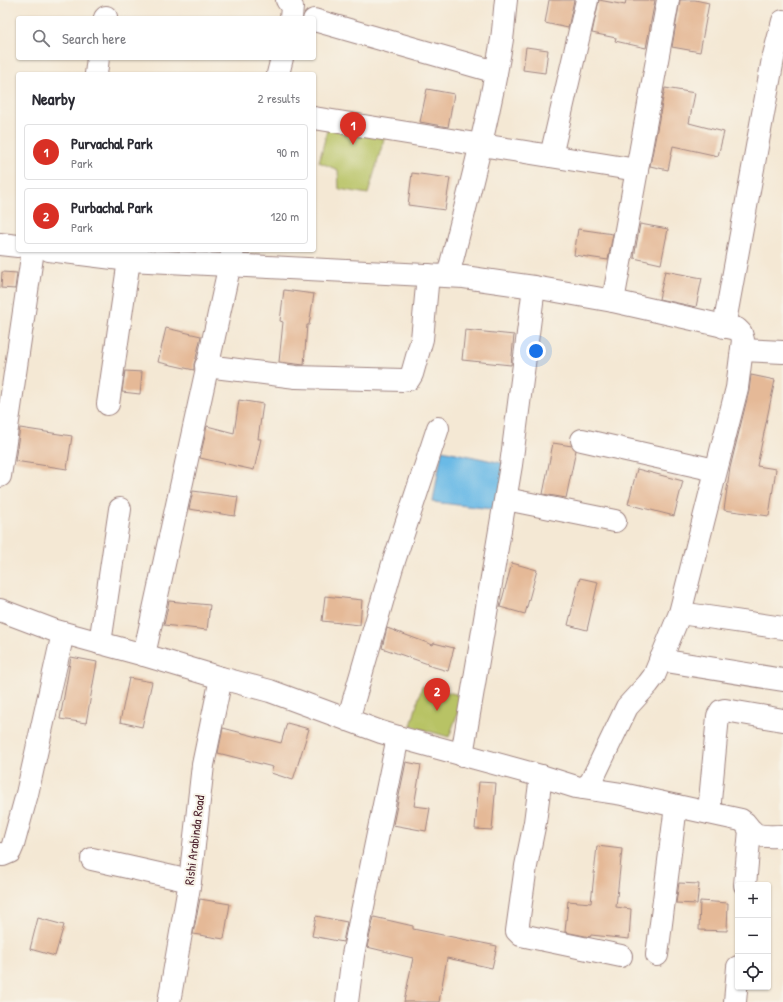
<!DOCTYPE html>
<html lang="en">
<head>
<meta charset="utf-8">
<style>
  :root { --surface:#fff; --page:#f7f7f7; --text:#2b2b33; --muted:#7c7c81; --line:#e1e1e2; --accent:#d93025 }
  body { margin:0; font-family:"Patrick Hand",sans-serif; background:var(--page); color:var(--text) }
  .controls { position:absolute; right:12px; bottom:12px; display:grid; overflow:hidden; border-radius:4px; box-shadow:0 1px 3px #0004 }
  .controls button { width:36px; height:36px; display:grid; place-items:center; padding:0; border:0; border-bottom:1px solid var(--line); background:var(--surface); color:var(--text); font:20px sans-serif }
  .you { position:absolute; left:536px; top:351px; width:14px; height:14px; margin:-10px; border:3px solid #fff; border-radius:50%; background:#1a73e8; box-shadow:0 0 0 6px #1a73e833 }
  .badge { display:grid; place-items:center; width:26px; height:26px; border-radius:50%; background:var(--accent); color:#fff; font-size:13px; font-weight:700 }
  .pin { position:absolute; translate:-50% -33px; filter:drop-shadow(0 1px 2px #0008) }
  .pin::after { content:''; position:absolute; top:21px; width:14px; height:12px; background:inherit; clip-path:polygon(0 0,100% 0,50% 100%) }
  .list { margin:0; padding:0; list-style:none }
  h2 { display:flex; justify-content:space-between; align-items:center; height:52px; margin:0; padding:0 16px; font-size:17px }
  h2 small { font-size:13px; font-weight:400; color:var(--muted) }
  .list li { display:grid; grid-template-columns:26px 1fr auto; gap:12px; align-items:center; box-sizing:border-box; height:56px; margin:0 8px 8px; padding:0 8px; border:1px solid var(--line); border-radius:4px }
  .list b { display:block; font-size:15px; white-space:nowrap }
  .list p { margin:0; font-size:13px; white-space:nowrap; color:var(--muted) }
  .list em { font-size:13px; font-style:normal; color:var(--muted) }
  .icon { flex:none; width:22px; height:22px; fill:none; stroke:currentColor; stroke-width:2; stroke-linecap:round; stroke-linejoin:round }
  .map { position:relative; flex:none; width:783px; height:1002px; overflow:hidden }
  .search { position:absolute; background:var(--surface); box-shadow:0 1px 3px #0004; left:16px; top:16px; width:300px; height:44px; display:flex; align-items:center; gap:10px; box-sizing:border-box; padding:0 14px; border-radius:4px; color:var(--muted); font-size:15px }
  .panel { position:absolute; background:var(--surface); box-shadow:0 1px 3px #0004; left:16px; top:72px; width:300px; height:180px; border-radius:4px }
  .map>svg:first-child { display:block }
  .green { fill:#b8c365; stroke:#817148 }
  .water { fill:#6bbae6; stroke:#5a6c88 }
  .building { fill:#e5b997 }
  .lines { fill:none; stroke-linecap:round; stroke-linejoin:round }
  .minor-casing { stroke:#9f8480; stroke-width:24 }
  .minor { stroke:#fff; stroke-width:22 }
  .labels { text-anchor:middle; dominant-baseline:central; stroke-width:4; stroke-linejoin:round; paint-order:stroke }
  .street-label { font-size:13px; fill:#4a1f2b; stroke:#f7f3e8 }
</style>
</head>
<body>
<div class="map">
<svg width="783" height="1002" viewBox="0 0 783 1002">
  <rect width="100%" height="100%" fill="#f7f3e8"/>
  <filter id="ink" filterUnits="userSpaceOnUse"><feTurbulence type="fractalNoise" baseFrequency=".025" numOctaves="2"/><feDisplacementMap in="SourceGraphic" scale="8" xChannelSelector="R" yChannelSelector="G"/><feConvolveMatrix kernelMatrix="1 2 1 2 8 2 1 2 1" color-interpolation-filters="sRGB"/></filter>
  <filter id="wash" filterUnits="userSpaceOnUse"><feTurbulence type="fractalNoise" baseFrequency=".012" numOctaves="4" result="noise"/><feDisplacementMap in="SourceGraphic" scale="16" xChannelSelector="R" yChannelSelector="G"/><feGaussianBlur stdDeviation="0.9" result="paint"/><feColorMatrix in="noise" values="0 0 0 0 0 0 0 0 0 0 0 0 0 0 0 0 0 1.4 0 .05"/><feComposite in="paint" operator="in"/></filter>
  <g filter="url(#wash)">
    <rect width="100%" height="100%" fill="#f4e8d4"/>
    <!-- green -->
    <g class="green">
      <path d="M331 115 387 129 368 194 339 189 338 170 319 162Z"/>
      <path d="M422 686 464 696 449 737 411 726Z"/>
    </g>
    <!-- water -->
    <path class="water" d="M442 450 511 465 492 509 433 502Z"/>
    <g id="blocks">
      <!-- building -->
      <g class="building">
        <path d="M549 0H574L568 28 545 23Z"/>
        <path d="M599 0 625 5 626 0H655L646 48 615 41 616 38 592 33Z"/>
        <path d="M680 0H695L709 3 700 52 672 47Z"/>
        <path d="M526 47 548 50 545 73 523 70Z"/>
        <path d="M665 88 695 93 689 123 724 132 718 156 673 146 668 170 650 166Z"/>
        <path d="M427 89 454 94 448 127 420 122Z"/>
        <path d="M412 173 450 178 445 210 408 205Z"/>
        <path d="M640 224 668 229 661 264 634 258Z"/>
        <path d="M578 229 613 234 608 260 574 255Z"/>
        <path d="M665 271 702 278 696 307 659 299Z"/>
        <path d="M2 272 17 273 15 289 1 288Z"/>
        <path d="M284 290 314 294 309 325H307L304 365 279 362 283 322 280 321Z"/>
        <path d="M166 328 201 336 196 358 194 364V370L158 362Z"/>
        <path d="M465 330 514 335 511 365 462 360Z"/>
        <path d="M125 371 142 372 140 394 122 392Z"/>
        <path d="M751 375 775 380 757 466 776 469 769 516 724 510 730 468 749 391Z"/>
        <path d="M239 400 263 404 258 439H261L254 470 200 458 207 426 234 433Z"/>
        <path d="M20 428 72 436 67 469 15 461Z"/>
        <path d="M553 443 572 446 576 450 566 498 543 494Z"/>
        <path d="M637 469 683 481 674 516 628 504Z"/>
        <path d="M193 491 238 497 235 516 189 509Z"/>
        <path d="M512 563 537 570 525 614 500 607Z"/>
        <path d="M580 578 598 582 587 630 568 625Z"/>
        <path d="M325 596 362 600 360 625 322 621Z"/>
        <path d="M169 601 210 605 207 630 164 625Z"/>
        <path d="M387 628 433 645 434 643 454 648 448 671 427 665 428 664 382 648Z"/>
        <path d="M71 657 97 662 86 723 60 719Z"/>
        <path d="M129 678 152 682 142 727 120 722Z"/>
        <path d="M287 723 309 729 293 780 271 773 273 767 218 753 223 728 281 743Z"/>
        <path d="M406 762 421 765 414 806 430 808 426 831 393 825Z"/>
        <path d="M479 782 496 783 492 830 475 829Z"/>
        <path d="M597 846 622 849 616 907 631 909 629 939 591 935 590 937 565 932 568 901 591 903Z"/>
        <path d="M679 883 699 884 697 904 676 903Z"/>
        <path d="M200 899 230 904 224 939 193 934Z"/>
        <path d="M700 901 728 903 727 931 699 930Z"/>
        <path d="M316 916 347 922 343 942 312 936Z"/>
        <path d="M374 917 413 926V929L497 946 492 968 447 958 439 1002H404L413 958 367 947Z"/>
        <path d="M38 918 64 925 55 956 30 949Z"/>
      </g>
    </g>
  </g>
  <g filter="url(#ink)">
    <use href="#blocks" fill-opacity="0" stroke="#9f8480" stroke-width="1"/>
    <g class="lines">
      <defs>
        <g id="minor">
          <path d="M287 0 292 7 291 18"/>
          <path d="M105 18 106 17"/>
          <path d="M314 20 496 72"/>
          <path d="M96 74 98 58"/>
          <path d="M278 74 282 58"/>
          <path d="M314 118 637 170"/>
          <path d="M551 156 587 0"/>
          <path d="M0 244 18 246"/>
          <path d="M49 250 129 260 464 277 534 287 613 301 737 329 741 333 743 340 737 388 680 613 654 676 648 684 627 707 591 782 584 788"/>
          <path d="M448 276C467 200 488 123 501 45 504 30 504 15 506 0"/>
          <path d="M613 301 668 0"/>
          <path d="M724 327 773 59 783 21"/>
          <path d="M742 350 783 352"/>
          <path d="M206 366 296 377 403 380 409 379 412 374 422 339 428 275"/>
          <path d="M108 404 129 260"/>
          <path d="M582 440 715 470"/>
          <path d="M0 476 33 250"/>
          <path d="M506 499 615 521"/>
          <path d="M0 610 53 630 144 655 221 678 270 691 381 732 398 737 353 955 347 1002"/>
          <path d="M680 613 783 628"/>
          <path d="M100 643 120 509"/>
          <path d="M144 655 233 250"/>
          <path d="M660 660 783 680"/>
          <path d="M348 720 392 567 438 428"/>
          <path d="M398 737 541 776 576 787 622 794 741 820C748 824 746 826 752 831 758 838 774 836 783 836"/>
          <path d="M462 755 511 465 534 287"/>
          <path d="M541 776 535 822 526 866 517 931 521 935 621 956"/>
          <path d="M710 813V801L718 716 721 711 725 710 783 720"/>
          <path d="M0 854 3 855 10 852 13 845 27 794 63 633"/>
          <path d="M92 859 190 881"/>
          <path d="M745 885 750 830"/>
          <path d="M657 955 676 806"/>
          <path d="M169 1002 190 881 203 765 221 678"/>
          <path d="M735 1002 738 967"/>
        </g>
      </defs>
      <!-- minor casing -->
      <use href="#minor" class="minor-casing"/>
      <!-- minor -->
      <use href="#minor" class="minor"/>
    </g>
  </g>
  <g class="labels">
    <!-- street labels -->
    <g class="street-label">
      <text transform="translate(194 840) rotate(-83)">Rishi Arabinda Road</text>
    </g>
  </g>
</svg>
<div class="controls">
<button>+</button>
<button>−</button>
<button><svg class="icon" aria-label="locate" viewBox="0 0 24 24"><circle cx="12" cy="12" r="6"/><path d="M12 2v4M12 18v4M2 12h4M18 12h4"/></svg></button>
</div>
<div class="you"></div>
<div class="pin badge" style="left:353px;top:145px">1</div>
<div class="pin badge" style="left:437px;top:711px">2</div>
<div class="search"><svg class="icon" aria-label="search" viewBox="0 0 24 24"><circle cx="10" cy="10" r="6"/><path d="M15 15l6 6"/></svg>Search here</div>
<section class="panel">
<h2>Nearby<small>2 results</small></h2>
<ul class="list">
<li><span class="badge">1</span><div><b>Purvachal Park</b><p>Park</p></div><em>90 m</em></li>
<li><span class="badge">2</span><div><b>Purbachal Park</b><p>Park</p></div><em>120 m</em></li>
</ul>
</section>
</div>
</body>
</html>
